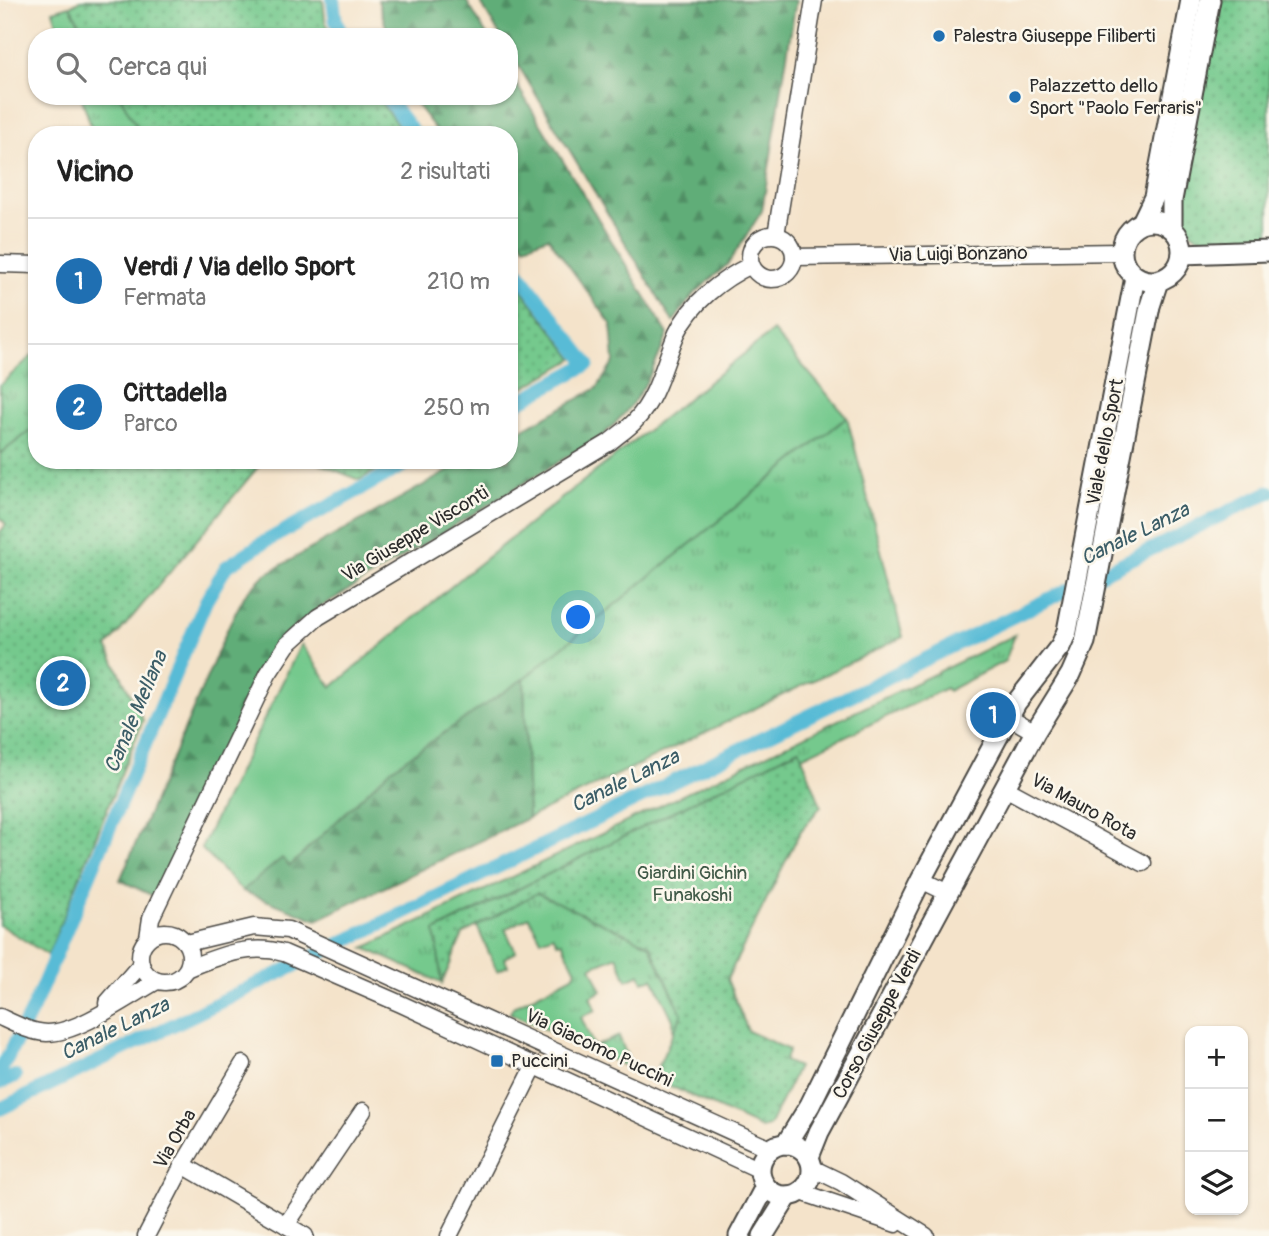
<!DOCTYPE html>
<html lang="it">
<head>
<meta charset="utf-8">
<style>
  :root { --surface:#fff; --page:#f2f2f2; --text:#222; --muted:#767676; --line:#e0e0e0; --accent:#1f6fb2 }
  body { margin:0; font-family:Pangolin,sans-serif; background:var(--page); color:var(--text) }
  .controls { position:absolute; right:21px; bottom:21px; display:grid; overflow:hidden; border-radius:14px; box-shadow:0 2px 5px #0004 }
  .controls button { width:63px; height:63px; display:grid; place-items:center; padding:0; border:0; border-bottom:2px solid var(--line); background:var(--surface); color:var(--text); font:35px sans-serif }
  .you { position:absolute; left:579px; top:618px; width:24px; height:24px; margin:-18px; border:5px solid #fff; border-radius:50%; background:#1a73e8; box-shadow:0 0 0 10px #1a73e833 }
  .badge { display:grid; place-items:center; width:46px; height:46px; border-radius:50%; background:var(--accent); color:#fff; font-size:23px; font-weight:700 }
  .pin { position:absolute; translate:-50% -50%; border:4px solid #fff; box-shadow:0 2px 7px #0006 }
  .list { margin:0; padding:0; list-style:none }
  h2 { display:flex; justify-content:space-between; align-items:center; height:91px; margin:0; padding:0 28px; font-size:30px }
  h2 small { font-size:23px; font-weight:400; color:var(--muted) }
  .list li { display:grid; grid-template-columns:46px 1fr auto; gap:21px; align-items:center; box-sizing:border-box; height:126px; padding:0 28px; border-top:2px solid var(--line) }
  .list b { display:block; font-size:26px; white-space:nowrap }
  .list p { margin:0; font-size:23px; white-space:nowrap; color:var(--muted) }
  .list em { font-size:23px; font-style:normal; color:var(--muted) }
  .icon { flex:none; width:38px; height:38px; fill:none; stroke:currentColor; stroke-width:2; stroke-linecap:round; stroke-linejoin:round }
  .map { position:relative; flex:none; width:1269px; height:1236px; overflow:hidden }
  .search { position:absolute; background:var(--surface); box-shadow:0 2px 5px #0004; left:28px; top:28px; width:490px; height:77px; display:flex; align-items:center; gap:18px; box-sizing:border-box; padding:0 24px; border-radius:28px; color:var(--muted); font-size:26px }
  .panel { position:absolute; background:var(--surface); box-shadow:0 2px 5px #0004; left:28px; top:126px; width:490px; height:343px; border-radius:28px }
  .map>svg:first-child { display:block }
  .grass { fill:url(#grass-tufts); stroke:#507a5c; stroke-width:2 }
  .forest { fill:url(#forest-firs); stroke:#466c52; stroke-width:2 }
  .park { fill:url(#park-dots); stroke:#507a5c; stroke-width:2 }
  .pitch { fill:#75c98d; stroke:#507a5c; stroke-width:2 }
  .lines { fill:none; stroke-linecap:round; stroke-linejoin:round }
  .canal { stroke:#58bbd6; stroke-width:14 }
  .minor-casing { stroke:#494743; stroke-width:19 }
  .tertiary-casing { stroke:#494743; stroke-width:23 }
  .minor { stroke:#fff; stroke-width:16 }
  .tertiary { stroke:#fff; stroke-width:19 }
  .poi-dot { fill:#1f6fb2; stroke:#fbf7ec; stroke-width:2.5 }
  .labels { text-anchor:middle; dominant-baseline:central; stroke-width:5; stroke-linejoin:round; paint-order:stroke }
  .poi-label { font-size:19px; fill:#2b2b2b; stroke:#fbf7ec; text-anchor:start }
  .street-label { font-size:19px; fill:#2b2b2b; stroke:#fbf7ec }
  .park-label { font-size:19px; fill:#415a48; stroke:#fbf7ec }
  .water-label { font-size:21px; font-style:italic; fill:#3b5d67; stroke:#fbf7ec }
</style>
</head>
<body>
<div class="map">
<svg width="1269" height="1236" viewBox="0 0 1269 1236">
  <defs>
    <pattern id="grass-tufts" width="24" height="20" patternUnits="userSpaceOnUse" patternTransform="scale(1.75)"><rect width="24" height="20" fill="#75c98d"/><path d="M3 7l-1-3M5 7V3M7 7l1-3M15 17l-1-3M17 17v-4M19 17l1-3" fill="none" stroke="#60a373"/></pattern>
    <pattern id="forest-firs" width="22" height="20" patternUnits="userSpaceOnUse" patternTransform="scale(1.75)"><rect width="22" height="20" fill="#60ad78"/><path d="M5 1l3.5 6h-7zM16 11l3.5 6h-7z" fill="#4f8d63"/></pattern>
    <pattern id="park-dots" width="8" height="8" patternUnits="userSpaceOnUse" patternTransform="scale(1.75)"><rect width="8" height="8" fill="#75c98d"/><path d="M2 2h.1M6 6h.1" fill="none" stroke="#60a373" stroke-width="1.8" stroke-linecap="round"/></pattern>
  </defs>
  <rect width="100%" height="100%" fill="#fbf7ec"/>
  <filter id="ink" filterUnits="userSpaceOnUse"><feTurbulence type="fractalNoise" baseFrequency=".0143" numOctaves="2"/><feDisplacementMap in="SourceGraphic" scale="14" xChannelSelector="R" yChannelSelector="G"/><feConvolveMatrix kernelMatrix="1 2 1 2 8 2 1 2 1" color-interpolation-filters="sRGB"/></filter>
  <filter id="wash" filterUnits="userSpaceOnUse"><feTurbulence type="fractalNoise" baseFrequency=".00686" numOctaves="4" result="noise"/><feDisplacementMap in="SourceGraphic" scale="28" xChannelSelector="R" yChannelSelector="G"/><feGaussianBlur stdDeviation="1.57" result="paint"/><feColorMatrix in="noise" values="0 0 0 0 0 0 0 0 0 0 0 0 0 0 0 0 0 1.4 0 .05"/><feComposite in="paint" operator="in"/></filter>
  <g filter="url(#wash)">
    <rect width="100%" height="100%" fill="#f4e3ca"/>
    <!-- grass -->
    <g class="grass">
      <path d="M70 6 87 37H61L53 11Z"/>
      <path d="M81 96H120L142 135H94Z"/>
      <path d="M37 351V426L0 454V385Z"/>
      <path d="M847 417 903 637 528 818 524 678Z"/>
      <path d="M1015 635 1005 661 948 691 946 688 802 757 799 749 436 930 442 983 364 948Z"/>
      <path d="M537 892 649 944 682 1014 673 1034V1020L653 978 643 982 640 974 627 980 617 956 591 967 602 991 590 997 596 1010 581 1017 594 1047 619 1036 632 1069 510 1013 513 1007 573 976 576 971 562 942 558 943 553 935 541 940 529 917 505 929 516 952 504 958 508 966 497 971 477 926Z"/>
    </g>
    <!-- forest -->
    <g class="forest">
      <path d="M378 0H466L488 37H389Z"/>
      <path d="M479 0H796L762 211 728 264 694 294 673 322 509 50V37H501Z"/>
      <path d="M509 72 668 334C650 378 639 403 603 435L314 611 280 639 261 670 157 898 120 880 230 623 246 593 264 575 468 460H509V437L597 388 614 362 611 324 548 237 525 246 509 225V135H440L410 96H509Z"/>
      <path d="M524 678 528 818 317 920 242 891 282 858 290 865 391 769Z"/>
    </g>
    <!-- park -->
    <g class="park">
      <path d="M81 0H323L325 21 332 37H87L70 6Z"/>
      <path d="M1219 0H1269V239C1232 241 1179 255 1180 200Z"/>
      <path d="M120 96H376L405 135H141Z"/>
      <path d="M509 273 574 359 509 396Z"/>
      <path d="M37 426V460H264L107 647 143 720 48 955 0 925V532L6 525 0 517V454Z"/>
      <path d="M311 460H394L359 480Z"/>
      <path d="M799 749 821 806 800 832 727 979 748 1031 789 1050 784 1061 798 1067 769 1126 761 1128 653 1078 682 1014 650 945 537 893 463 934 442 983 435 931Z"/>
    </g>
    <!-- pitch -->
    <path class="pitch" d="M773 331 847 417 524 678 391 769 290 866 282 858 242 891 201 848 301 644 332 687 466 574Z"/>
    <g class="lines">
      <!-- canal -->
      <g class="canal">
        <path d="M333 0 336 22 343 37"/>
        <path d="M386 96 415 135"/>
        <path d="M509 260 588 364 509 407"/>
        <path d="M0 1072 33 1008 206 601 226 567 261 544 413 460"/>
        <path d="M0 1083 15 1076"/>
        <path d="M0 1109 1269 492"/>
      </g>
    </g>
  </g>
  <g filter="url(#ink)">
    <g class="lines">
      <defs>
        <g id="minor">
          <path d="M776 235 814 0"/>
          <circle cx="772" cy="257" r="22"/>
          <path d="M794 257 1121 252"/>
          <path d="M0 264 37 265"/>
          <path d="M1009 717 1035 732"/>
          <path d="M1005 788 1143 863"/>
          <path d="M921 880 948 893"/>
          <circle cx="165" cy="957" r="25"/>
          <path d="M148 938 151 918 268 674 287 645 318 617 610 442C618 435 628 429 635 421 658 397 664 362 677 333 691 303 722 279 751 265"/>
          <path d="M187 943 254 927 288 930 770 1149"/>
          <path d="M189 968C220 956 250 943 284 953L401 1004 760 1170"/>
          <path d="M107 1003 141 964"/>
          <path d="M0 1017C15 1024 30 1032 47 1033 79 1033 128 997 157 981"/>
          <path d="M183 1165 305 1236"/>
          <path d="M812 1168 841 1182 926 1236"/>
          <path d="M801 1192 896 1224"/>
          <path d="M286 1225 363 1111"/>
          <path d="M146 1236 183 1165 243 1064"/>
          <path d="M449 1236 535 1065"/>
        </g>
        <g id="tertiary">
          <circle cx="1152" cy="251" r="30"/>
          <path d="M1142 222 1154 197 1191 0"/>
          <path d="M1172 228V200L1210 0"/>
          <path d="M1182 254 1269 251"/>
          <circle cx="786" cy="1170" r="26"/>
          <path d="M786 1144 810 1105 921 880 1016 703 1061 645 1067 631 1135 277"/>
          <path d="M809 1157 819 1132 1035 732 1071 674 1085 642 1150 306 1158 281"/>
          <path d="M739 1236 765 1187"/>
          <path d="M763 1236 788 1196"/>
        </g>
      </defs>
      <!-- minor casing -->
      <use href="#minor" class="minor-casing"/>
      <!-- tertiary casing -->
      <use href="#tertiary" class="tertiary-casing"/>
      <!-- minor -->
      <use href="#minor" class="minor"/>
      <!-- tertiary -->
      <use href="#tertiary" class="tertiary"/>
    </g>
  </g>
  <!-- markers -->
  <g class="poi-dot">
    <circle cx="939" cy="36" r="7"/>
    <circle cx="1015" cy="97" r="7"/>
    <rect x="490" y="1054" width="14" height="14" rx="3.5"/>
  </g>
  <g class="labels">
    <!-- poi labels -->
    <g class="poi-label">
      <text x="953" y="36">Palestra Giuseppe Filiberti</text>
      <text x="1029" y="86">Palazzetto dello<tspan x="1029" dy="22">Sport "Paolo Ferraris"</tspan></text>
      <text x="511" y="1061">Puccini</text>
    </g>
    <!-- street labels -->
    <g class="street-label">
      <text transform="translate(958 254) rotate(-1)">Via Luigi Bonzano</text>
      <text transform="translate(1105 442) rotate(-79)">Viale dello Sport</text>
      <text transform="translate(415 534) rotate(-31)">Via Giuseppe Visconti</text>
      <text transform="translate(1084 807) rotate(29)">Via Mauro Rota</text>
      <text transform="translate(877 1024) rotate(-62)">Corso Giuseppe Verdi</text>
      <text transform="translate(599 1048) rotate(25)">Via Giacomo Puccini</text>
      <text transform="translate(175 1139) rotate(-60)">Via Orba</text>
    </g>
    <!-- park labels -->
    <g class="park-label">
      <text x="692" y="873">Giardini Gichin<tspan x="692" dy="22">Funakoshi</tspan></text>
    </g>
    <!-- water labels -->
    <g class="water-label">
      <text transform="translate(1135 534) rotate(-26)">Canale Lanza</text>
      <text transform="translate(136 712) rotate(-67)">Canale Mellana</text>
      <text transform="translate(625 781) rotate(-26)">Canale Lanza</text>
      <text transform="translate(115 1029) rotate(-26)">Canale Lanza</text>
    </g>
  </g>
</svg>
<div class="controls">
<button>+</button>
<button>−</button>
<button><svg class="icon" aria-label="layers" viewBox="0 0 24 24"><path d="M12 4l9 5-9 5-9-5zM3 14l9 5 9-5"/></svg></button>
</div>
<div class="you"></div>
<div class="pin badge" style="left:993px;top:715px">1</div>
<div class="pin badge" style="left:63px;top:683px">2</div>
<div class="search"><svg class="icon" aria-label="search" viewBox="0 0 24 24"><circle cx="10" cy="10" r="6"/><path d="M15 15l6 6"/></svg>Cerca qui</div>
<section class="panel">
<h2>Vicino<small>2 risultati</small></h2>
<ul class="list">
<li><span class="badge">1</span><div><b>Verdi / Via dello Sport</b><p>Fermata</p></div><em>210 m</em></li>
<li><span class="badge">2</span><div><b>Cittadella</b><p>Parco</p></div><em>250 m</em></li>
</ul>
</section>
</div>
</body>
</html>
